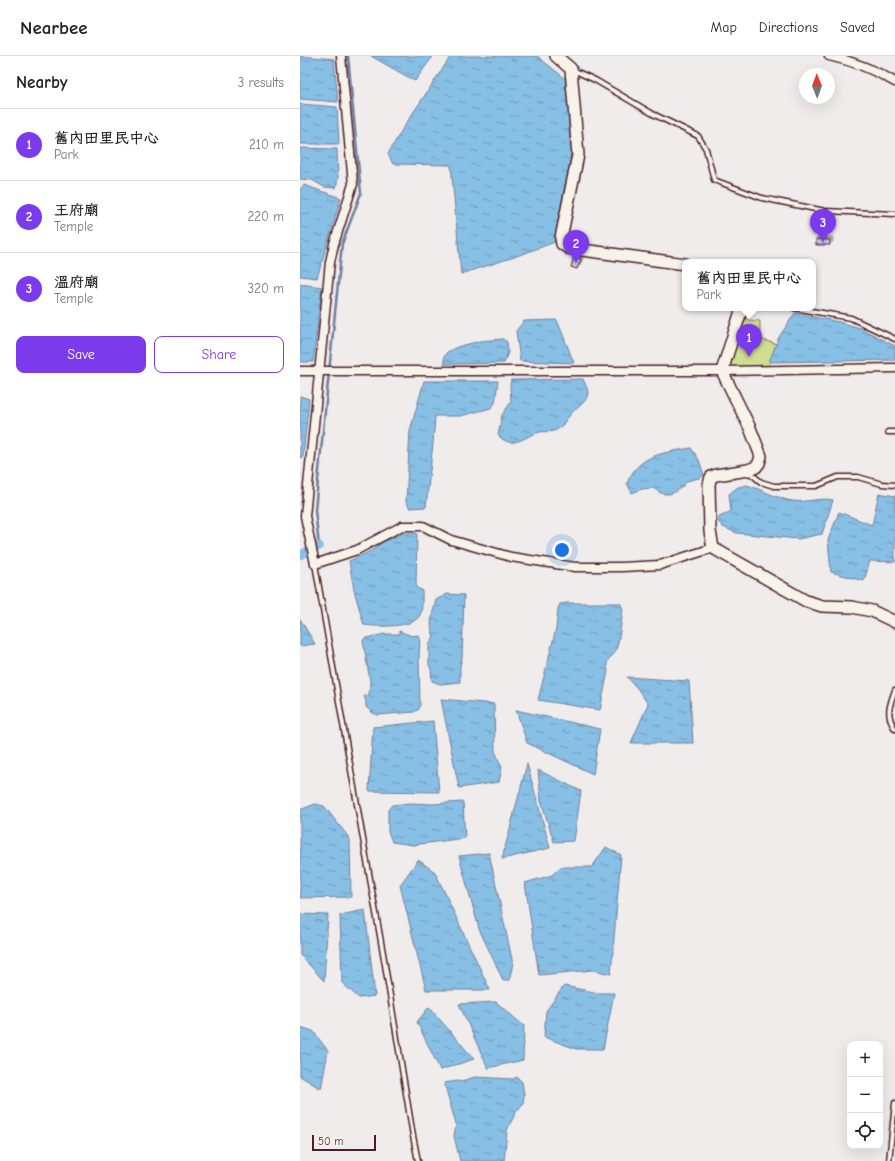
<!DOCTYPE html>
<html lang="en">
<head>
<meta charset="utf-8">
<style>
  :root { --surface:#fff; --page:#f2f2f2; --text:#222; --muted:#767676; --line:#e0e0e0; --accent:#7c3aed }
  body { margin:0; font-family:"Comic Neue","LXGW WenKai TC",sans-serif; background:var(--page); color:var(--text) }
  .controls { position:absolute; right:12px; bottom:12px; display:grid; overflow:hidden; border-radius:8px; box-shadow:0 4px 16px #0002 }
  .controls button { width:36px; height:36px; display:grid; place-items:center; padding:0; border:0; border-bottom:1px solid var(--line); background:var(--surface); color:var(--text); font:20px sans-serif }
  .compass { position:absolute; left:499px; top:12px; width:36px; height:36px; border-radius:50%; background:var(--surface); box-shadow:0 4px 16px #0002; rotate:359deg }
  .scale { position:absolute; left:12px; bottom:10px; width:64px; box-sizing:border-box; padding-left:4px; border:2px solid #4a1f2b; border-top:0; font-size:11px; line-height:14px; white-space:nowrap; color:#4a1f2b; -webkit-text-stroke:3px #f7f3e8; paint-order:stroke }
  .you { position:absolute; left:262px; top:494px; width:14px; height:14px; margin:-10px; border:3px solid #fff; border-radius:50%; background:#1a73e8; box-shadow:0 0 0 6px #1a73e833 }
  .badge { display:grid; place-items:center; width:26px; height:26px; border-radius:50%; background:var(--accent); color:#fff; font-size:13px; font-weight:700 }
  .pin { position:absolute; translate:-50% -33px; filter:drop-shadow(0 1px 2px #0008) }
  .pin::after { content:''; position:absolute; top:21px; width:14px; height:12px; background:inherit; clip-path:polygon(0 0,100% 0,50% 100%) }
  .popup { position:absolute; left:382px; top:203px; width:134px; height:52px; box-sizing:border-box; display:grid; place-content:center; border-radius:8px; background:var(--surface); filter:drop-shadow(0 1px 3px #0005); font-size:13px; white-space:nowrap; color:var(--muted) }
  .popup b { font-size:15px; color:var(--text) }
  .popup::after { content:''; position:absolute; left:50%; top:100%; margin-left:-8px; border:8px solid transparent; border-top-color:var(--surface) }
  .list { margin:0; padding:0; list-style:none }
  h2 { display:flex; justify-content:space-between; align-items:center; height:52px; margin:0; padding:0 16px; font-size:17px }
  h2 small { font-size:13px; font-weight:400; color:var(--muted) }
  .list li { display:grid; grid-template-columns:26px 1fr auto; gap:12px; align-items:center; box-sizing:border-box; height:72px; padding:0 16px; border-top:1px solid var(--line) }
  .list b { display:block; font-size:15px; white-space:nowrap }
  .list p { margin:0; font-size:13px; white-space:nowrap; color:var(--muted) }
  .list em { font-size:13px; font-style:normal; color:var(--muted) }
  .actions { display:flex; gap:8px; padding:12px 16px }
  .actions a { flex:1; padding:9px 0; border:1px solid var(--accent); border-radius:8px; text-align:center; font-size:14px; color:var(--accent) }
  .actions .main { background:var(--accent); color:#fff }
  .icon { flex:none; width:22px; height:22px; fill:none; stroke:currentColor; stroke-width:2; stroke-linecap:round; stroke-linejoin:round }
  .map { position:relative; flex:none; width:595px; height:1105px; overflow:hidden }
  header { display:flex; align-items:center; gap:24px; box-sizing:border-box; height:56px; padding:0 20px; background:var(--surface); border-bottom:1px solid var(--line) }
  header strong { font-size:19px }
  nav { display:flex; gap:22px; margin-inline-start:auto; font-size:14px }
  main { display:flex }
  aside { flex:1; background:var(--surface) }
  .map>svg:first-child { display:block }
  .green { fill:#cede92; stroke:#8c7e5e }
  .water { fill:url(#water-ripples); stroke:#6f7f9b }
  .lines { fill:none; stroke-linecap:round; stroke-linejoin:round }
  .stream { stroke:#6f7f9b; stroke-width:2.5 }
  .canal { stroke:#87bfe5; stroke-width:9 }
  .building { fill:url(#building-back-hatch); stroke:#4a1f2b; filter:url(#shadow) }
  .lane-casing { stroke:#4a1f2b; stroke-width:7 }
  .street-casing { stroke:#4a1f2b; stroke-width:11 }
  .secondary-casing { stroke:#4a1f2b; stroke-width:14 }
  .lane { stroke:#f7f3e8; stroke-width:4 }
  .street { stroke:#f7f3e8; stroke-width:8 }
  .secondary { stroke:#f7f3e8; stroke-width:11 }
</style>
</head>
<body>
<header>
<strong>Nearbee</strong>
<nav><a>Map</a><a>Directions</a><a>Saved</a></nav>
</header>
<main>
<aside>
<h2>Nearby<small>3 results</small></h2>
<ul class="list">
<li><span class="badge">1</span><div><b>舊內田里民中心</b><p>Park</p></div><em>210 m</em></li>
<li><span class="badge">2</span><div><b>王府廟</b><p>Temple</p></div><em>220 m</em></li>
<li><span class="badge">3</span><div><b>溫府廟</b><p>Temple</p></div><em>320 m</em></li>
</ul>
<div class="actions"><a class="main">Save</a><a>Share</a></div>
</aside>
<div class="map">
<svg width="595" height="1105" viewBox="0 0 595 1105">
  <defs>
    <pattern id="water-ripples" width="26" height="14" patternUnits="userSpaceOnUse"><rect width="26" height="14" fill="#87bfe5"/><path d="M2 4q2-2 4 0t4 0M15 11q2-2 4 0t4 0" fill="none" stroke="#709bba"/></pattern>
    <pattern id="building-back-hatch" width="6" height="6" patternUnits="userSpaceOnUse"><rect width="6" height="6" fill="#d0d0f9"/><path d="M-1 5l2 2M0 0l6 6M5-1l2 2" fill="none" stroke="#b4b2d6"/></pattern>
    <filter id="shadow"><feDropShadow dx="3" dy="-3" stdDeviation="0" flood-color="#0004"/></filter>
  </defs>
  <rect width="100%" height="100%" fill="#efeceb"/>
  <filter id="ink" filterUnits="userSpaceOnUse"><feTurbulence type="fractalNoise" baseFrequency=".025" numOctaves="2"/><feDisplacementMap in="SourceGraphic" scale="8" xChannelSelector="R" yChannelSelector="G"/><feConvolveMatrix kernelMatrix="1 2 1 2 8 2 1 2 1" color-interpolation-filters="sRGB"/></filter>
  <g filter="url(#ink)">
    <!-- green -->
    <path class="green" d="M439 263 460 265V283L476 288 468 314 422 315Z"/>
    <!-- water -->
    <g class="water">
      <path d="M0 0 34 3 38 46 0 43Z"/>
      <path d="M71 0H133L115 25Z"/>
      <path d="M151 0H237L267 24 272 84 268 134 255 186 214 201 161 218 151 109 93 108 88 98 103 72Z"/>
      <path d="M0 48 37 51 39 88H0Z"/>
      <path d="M0 92 37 93 38 122 36 132 24 131 12 124 0 123Z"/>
      <path d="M4 129 41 142 17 222 0 220V133Z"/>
      <path d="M0 228 22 231 13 306H0Z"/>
      <path d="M495 257 539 266 560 272 595 290V304L469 306 479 281Z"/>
      <path d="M257 264 274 307 220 305 216 275 224 265Z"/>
      <path d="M203 283 207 286 208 296 204 307 144 308V301L147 296 157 291 180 285Z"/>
      <path d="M283 323C285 328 290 336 287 341 284 348 275 353 270 359 266 363 263 370 258 373 252 377 245 375 240 376 224 380 212 395 198 379L202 359 211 346 210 330 211 324Z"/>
      <path d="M124 325H198L195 347 191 352 160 360H135L133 387 126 451 110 452 106 446 110 375Z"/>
      <path d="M0 340 9 343 3 401 0 402Z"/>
      <path d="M391 392 399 404 404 419 399 422 387 425C381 433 372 441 361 437 358 436 355 433 353 432L342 433 332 437 327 427C339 398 363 397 391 392Z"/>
      <path d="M447 429C463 434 476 442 492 445 506 447 520 441 533 444L522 478 498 483 437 477 423 471 416 463 431 455 429 438 438 431Z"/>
      <path d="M579 437 595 440V506L570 505 564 525 531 516 528 484 539 456 572 469Z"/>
      <path d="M103 477H117L116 529 118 533 122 534C122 541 123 553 120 559 114 572 77 571 64 569L54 534 49 505 71 495 83 486Z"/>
      <path d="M147 538 164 539 162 602 160 610V626L140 628 132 625 131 613 129 609V588L134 580C128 569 133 556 136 544Z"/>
      <path d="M267 547H320L323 553C321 566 320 581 316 594 313 603 304 600 308 615L300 654 238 644 256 573 258 553 260 548Z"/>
      <path d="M0 563 15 588 0 590Z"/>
      <path d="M99 575 112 580 118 579 120 582 119 601 120 650 119 653 114 656 78 659 73 657 66 651V646L64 640 69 639 70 625 63 585 64 583 84 578H99Z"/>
      <path d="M327 621 389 625 393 687H331L348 648 337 632Z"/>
      <path d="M141 643 194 648 195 695 202 712 199 726 159 732Z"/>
      <path d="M216 654 300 673 293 718 227 687Z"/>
      <path d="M133 665 139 736 69 735 73 671Z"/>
      <path d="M227 708 250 792 202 803Z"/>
      <path d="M238 714 281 735 274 785 254 786 241 745Z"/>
      <path d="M163 746 165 782 113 789 92 786 88 775V754L92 749 109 747 132 748Z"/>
      <path d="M15 748 24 750 50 783 51 841 0 842V754Z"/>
      <path d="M306 791 321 799 311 918 293 914 239 919 225 827 252 819 260 811H292Z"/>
      <path d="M189 797 213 908 209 924H203L179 873 159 800Z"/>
      <path d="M118 804 135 816 190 934H126L100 829Z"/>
      <path d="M65 854 75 940 59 942 42 927 40 859Z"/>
      <path d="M0 858 28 859 24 925 0 899Z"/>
      <path d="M264 930 299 937H314L303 993H276L244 981 246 955Z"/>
      <path d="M196 946 224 970 223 1004 188 1012 159 948Z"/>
      <path d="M129 951 174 1003 140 1014 117 966Z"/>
      <path d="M0 971 13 975 28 995 21 1033 0 1020Z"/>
      <path d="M175 1021 213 1023 217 1021 222 1026 224 1038 223 1048 216 1056 207 1074 204 1105H160L154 1080 156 1068 144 1027 165 1024Z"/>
    </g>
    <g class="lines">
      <!-- stream -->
      <path class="stream" d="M19 490 15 454 42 188 61 137 48 0"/>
      <!-- canal -->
      <path class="canal" d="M0 499 19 490"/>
    </g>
    <!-- building -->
    <g class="building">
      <path d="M516 183 530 184V189H516Z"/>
      <path d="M274 200 281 203 277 213 271 211Z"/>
    </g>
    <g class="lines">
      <defs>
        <g id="lane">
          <path d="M273 14 295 24 353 58 398 80 406 93 414 124 462 142 525 155 595 158"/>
          <path d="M494 252 551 262 595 283"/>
          <path d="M588 376H595"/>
          <path d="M449 416 461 426 474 430H516L538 421H558L582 428 595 429"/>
          <path d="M15 508 84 903 113 1080 118 1105"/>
          <path d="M595 634C590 649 585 658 595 673"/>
          <path d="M589 1105 595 1047"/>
        </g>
        <g id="street">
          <path d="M41 0 53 128 34 188 30 206 5 460 15 508 57 494 102 470H123L151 484 211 501 275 511H322L360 509 413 492"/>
          <path d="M529 0C552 5 575 14 595 26"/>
          <path d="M0 315H422L595 312"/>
        </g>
        <g id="secondary">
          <path d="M256 0 271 13 278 99 261 182 262 188 268 192 385 208"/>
          <path d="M442 252 422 315 450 372 461 400 459 407 456 411 448 414 416 419 411 421 409 428 410 475 413 492 506 545 522 550 552 551 572 555 595 566"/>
        </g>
      </defs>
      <!-- lane casing -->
      <use href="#lane" class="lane-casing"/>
      <!-- street casing -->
      <use href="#street" class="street-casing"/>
      <!-- secondary casing -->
      <use href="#secondary" class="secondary-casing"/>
      <!-- lane -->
      <use href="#lane" class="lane"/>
      <!-- street -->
      <use href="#street" class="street"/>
      <!-- secondary -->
      <use href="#secondary" class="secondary"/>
    </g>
  </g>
</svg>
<div class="controls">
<button>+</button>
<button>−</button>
<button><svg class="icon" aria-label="locate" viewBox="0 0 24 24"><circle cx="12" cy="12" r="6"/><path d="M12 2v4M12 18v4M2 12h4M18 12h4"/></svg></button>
</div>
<svg class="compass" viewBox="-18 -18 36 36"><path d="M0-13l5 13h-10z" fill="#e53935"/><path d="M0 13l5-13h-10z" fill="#767676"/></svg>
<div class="scale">50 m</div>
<div class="you"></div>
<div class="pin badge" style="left:449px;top:301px">1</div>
<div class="popup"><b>舊內田里民中心</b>Park</div>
<div class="pin badge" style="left:276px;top:207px">2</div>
<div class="pin badge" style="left:523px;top:186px">3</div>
</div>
</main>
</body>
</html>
